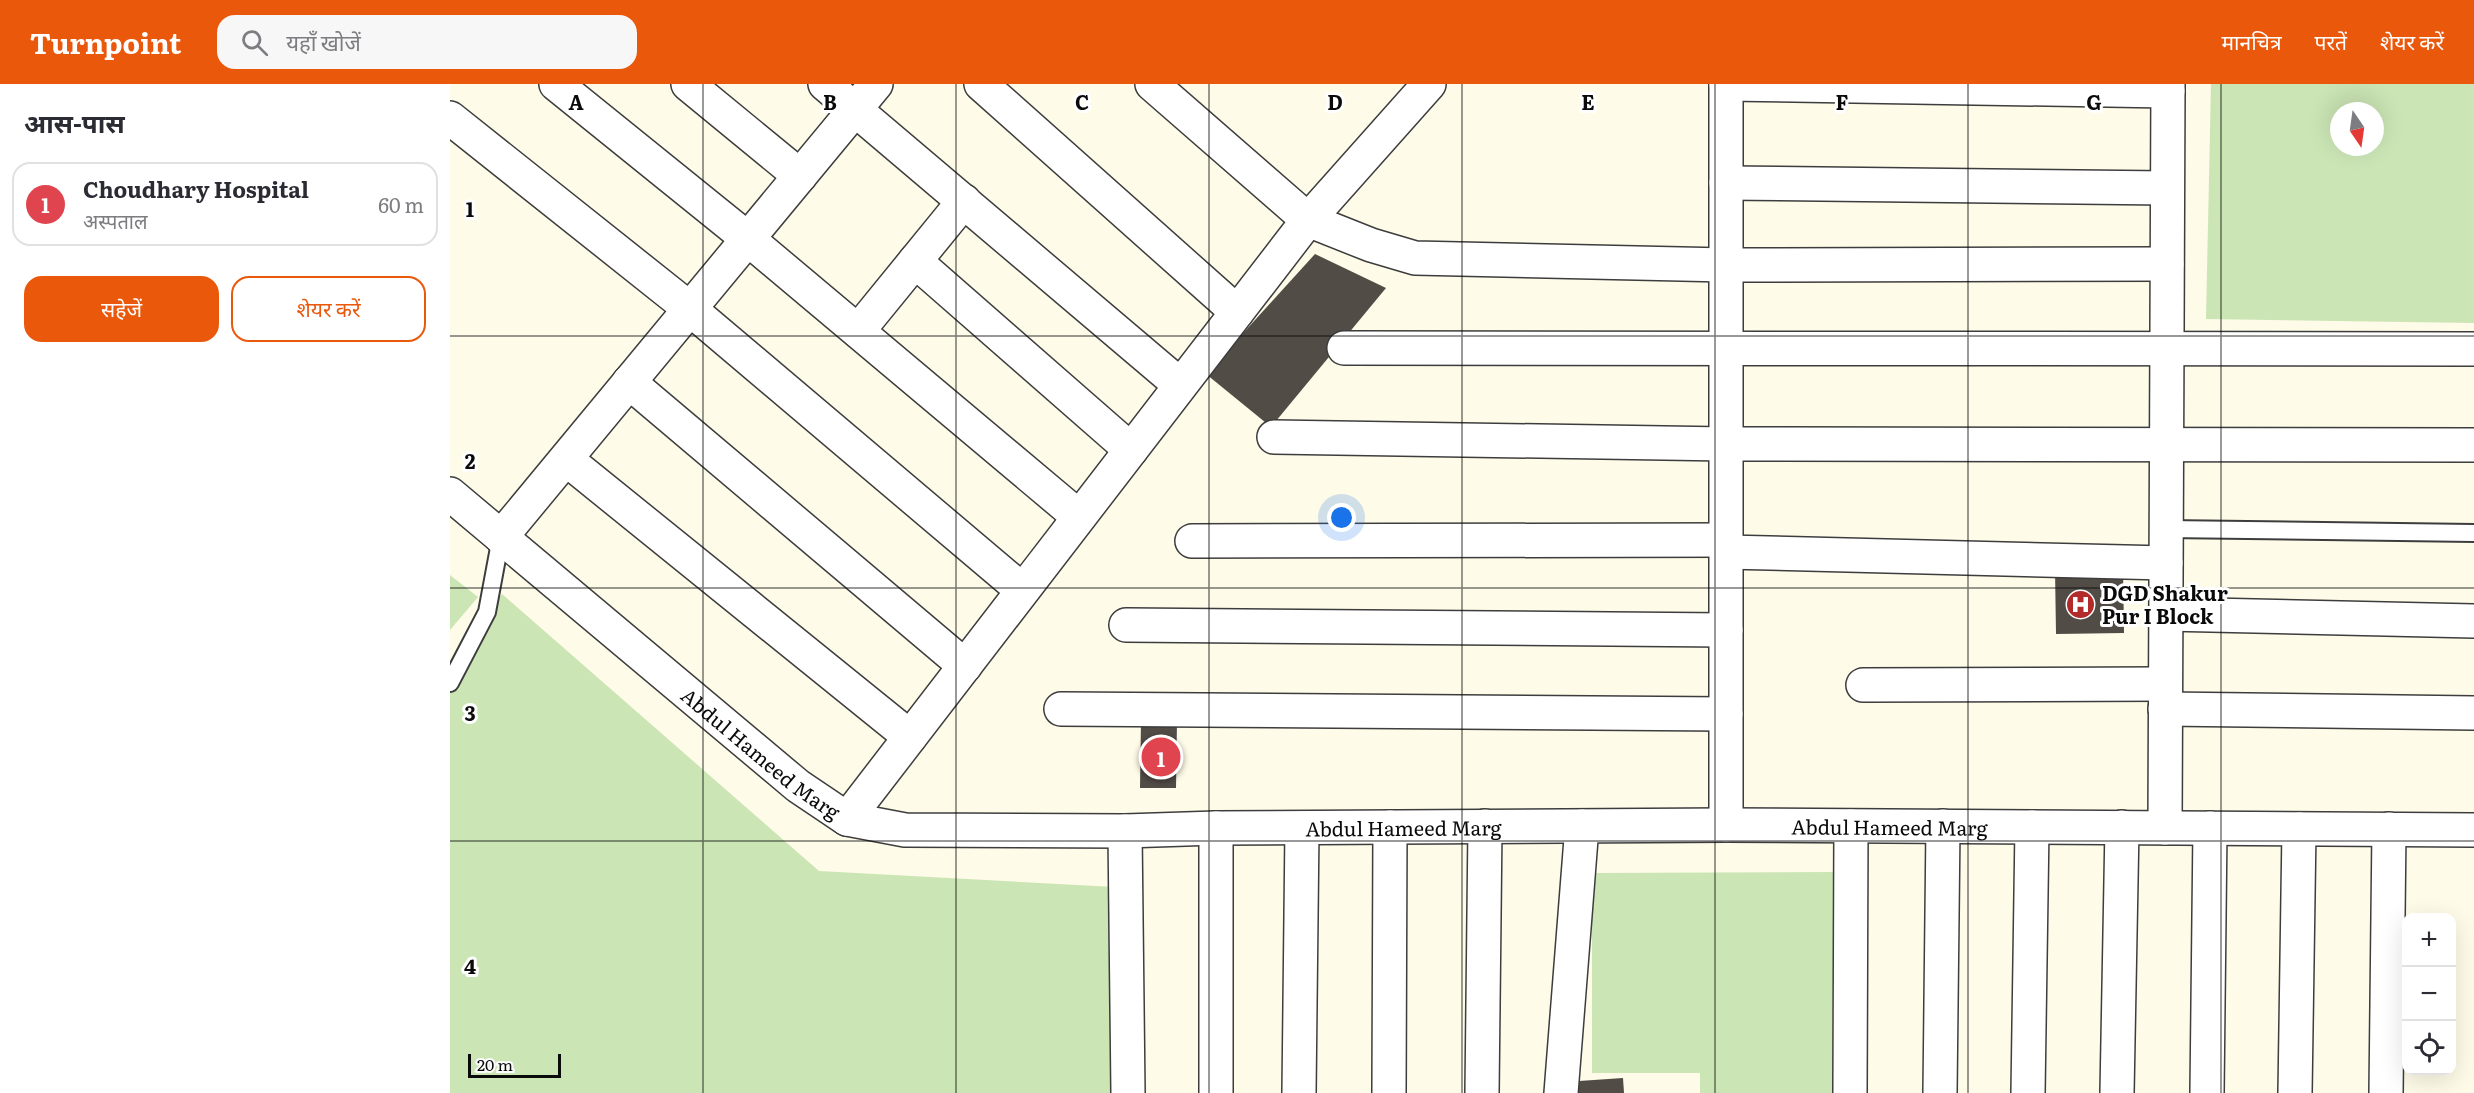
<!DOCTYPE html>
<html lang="hi">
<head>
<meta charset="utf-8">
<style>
  :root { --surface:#fff; --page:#f7f7f7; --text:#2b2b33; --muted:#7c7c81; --line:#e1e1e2; --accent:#ea580c }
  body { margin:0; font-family:Literata,"Noto Sans Devanagari",serif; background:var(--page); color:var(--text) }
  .controls { position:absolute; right:18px; bottom:18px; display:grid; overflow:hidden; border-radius:12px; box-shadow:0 6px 24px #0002 }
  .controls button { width:54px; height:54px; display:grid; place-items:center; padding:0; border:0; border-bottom:2px solid var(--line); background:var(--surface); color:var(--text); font:30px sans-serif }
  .compass { position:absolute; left:1880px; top:18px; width:54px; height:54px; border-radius:50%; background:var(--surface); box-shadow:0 6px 24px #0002; rotate:167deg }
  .scale { position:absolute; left:18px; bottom:15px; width:93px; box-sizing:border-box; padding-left:6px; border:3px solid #0a0a0a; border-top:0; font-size:16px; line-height:21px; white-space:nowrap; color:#0a0a0a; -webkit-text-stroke:4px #fff; paint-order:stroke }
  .you { position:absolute; left:892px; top:434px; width:21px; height:21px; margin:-15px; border:4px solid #fff; border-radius:50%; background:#1a73e8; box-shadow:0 0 0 9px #1a73e833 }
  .badge { display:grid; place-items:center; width:39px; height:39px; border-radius:50%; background:var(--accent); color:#fff; font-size:20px; font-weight:700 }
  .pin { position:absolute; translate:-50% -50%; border:3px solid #fff; box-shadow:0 2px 6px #0006 }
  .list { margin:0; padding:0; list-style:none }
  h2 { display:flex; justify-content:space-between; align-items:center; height:78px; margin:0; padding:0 24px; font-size:26px }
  h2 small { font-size:20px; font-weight:400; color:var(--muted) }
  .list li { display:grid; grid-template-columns:39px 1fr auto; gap:18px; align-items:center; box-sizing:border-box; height:84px; margin:0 12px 12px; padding:0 12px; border:2px solid var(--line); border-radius:18px }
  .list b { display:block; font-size:22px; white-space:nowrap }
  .list p { margin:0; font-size:20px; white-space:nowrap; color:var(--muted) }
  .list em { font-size:20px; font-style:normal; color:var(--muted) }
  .actions { display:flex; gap:12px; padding:18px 24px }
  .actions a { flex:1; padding:14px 0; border:2px solid var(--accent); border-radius:18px; text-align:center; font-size:21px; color:var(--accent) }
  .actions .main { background:var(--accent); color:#fff }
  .icon { flex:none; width:33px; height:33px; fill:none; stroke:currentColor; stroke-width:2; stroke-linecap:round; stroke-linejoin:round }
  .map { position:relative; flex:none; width:2024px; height:1009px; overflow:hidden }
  header { display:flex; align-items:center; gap:36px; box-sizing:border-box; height:84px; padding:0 30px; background:var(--accent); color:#fff }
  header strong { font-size:28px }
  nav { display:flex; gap:33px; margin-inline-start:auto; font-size:21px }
  .search { width:420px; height:54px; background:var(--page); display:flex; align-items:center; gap:15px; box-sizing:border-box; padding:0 21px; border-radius:18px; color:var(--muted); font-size:22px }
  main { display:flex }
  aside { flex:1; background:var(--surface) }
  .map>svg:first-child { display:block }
  .green { fill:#cbe5b5; fill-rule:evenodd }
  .building { fill:#524c47 }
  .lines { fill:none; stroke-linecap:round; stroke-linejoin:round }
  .lane-casing { stroke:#3d3d3d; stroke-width:20 }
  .street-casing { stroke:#3d3d3d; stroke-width:36 }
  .lane { stroke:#fff; stroke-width:16 }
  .street { stroke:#fff; stroke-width:33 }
  .grid { fill:none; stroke:#0a0a0a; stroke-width:1.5; stroke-opacity:0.55 }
  .labels { text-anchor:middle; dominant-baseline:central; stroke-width:6; stroke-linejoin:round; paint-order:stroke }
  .poi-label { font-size:20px; font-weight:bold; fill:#0a0a0a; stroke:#fff; text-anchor:start }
  .street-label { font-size:20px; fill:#0a0a0a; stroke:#fff }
  .grid-label { font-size:20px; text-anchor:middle; font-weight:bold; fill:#0a0a0a; stroke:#fff; stroke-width:6; stroke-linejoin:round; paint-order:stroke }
</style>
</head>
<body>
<header>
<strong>Turnpoint</strong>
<div class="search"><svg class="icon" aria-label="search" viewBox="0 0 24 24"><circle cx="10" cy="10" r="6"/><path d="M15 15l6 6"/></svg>यहाँ खोजें</div>
<nav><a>मानचित्र</a><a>परतें</a><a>शेयर करें</a></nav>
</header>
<main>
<aside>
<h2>आस-पास<small></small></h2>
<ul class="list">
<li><span class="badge" style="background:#e0444e">1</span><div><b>Choudhary Hospital</b><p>अस्पताल</p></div><em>60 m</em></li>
</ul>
<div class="actions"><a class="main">सहेजें</a><a>शेयर करें</a></div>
</aside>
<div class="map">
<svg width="2024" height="1009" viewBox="0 0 2024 1009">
  <rect width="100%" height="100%" fill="#fefbe8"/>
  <!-- green -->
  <g class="green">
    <path d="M1761 0H2024V239L1756 235ZM1889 27H1925V63H1889Z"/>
    <path d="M0 491 28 513 0 546Z"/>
    <path d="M52 510 369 787 664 803 663 1009H0V579Z"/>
    <path d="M1387 788 1388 1009H1250V989H1142V789Z"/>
  </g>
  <!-- building -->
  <g class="building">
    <path d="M865 170 936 204 821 343 756 290Z"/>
    <path d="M1605 485H1673L1674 549 1606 550Z"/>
    <path d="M691 636 727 637 726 704H690Z"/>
    <path d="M1173 994 1174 1009H1129V997Z"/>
  </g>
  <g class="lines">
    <defs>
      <g id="lane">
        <path d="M1716 445 2024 449"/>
        <path d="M0 599 37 528 51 453"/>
      </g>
      <g id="street">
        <path d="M106 0 298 155 629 433"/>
        <path d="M238 0 350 92"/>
        <path d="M375 0 730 301"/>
        <path d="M531 0 787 228"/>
        <path d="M702 0 858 136 921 161 965 174 1276 181 1717 180"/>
        <path d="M1276 0V741"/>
        <path d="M1276 0 1718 7"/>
        <path d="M0 34 240 225 572 506"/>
        <path d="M1276 99 1717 104"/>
        <path d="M465 177 681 366"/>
        <path d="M408 247 514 117"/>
        <path d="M894 264 2024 265"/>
        <path d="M179 298 515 582"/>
        <path d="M824 353 1276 360 2024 361"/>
        <path d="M116 375 460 653"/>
        <path id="s1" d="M0 410 348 702 397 735 455 746 675 747 766 744 1276 741 2024 746"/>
        <path d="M51 453 426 0"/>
        <path d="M742 457 1276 456"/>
        <path d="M1276 468 1716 479"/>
        <path d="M1716 530 2024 537"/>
        <path d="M676 541 1276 546"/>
        <path d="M1413 601 1715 600"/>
        <path d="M611 625 1276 630"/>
        <path d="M1715 625 2024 629"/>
        <path d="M397 735 858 136 979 0"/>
        <path d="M766 744V1009"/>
        <path d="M1715 744 1718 0"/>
        <path d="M675 747 678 1009"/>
        <path d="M849 1009 852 744"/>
        <path d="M939 1009 940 743"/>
        <path d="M1032 1009 1035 742"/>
        <path d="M1111 1009 1132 742"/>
        <path d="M1400 1009 1401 742"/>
        <path d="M1490 1009 1493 742"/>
        <path d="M1578 1009 1582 743"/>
        <path d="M1667 1009 1672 743"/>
        <path d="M1757 1009 1760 744"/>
        <path d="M1845 1009 1849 745"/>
        <path d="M1936 1009 1939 745"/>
      </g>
    </defs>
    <!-- lane casing -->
    <use href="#lane" class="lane-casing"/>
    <!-- street casing -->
    <use href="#street" class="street-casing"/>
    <!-- lane -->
    <use href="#lane" class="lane"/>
    <!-- street -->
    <use href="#street" class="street"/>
  </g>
  <!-- grid -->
  <path class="grid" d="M253 0V1009M506 0V1009M759 0V1009M1012 0V1009M1265 0V1009M1518 0V1009M1771 0V1009M0 252H2024M0 504H2024M0 757H2024"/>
  <!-- icons -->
  <defs>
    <symbol id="hospital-disc" viewBox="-11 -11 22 22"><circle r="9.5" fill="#b12b2b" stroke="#fff"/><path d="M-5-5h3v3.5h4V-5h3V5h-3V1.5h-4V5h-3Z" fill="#fff"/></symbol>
  </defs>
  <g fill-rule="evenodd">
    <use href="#hospital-disc" x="1614" y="504" width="33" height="33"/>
  </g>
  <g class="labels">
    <!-- poi labels -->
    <g class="poi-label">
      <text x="1652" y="508">DGD Shakur<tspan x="1652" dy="23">Pur I Block</tspan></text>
    </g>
    <!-- street labels -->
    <g class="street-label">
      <text stroke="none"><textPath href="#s1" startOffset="405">Abdul Hameed Marg</textPath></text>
      <text stroke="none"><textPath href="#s1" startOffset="1557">Abdul Hameed Marg</textPath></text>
      <text stroke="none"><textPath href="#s1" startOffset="1071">Abdul Hameed Marg</textPath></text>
    </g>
  </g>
  <g class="grid-label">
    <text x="126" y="26">A</text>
    <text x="380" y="26">B</text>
    <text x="632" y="26">C</text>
    <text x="885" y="26">D</text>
    <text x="1138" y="26">E</text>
    <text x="1392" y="26">F</text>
    <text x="1644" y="26">G</text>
    <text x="20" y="133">1</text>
    <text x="20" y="385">2</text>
    <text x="20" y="637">3</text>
    <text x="20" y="890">4</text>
  </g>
</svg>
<div class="controls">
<button>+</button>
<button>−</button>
<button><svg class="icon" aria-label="locate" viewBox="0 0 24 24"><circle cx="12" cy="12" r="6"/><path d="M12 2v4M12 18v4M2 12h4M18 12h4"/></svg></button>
</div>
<svg class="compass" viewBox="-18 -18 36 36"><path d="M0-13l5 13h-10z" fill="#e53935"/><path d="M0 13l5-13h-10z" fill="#7c7c81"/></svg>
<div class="scale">20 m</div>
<div class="you"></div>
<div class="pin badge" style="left:711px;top:673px;background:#e0444e">1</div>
</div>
</main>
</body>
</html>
